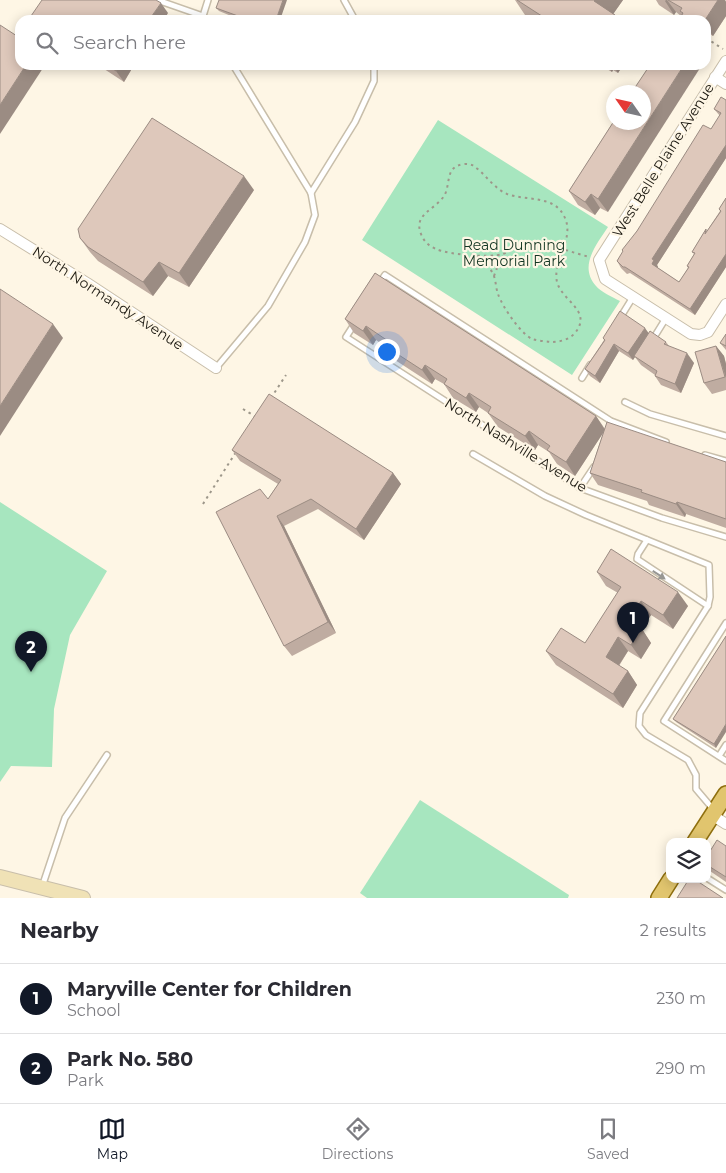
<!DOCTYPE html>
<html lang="en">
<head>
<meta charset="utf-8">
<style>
  :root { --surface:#fff; --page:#f7f7f7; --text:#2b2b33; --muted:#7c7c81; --line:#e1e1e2; --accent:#111827 }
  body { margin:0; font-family:Montserrat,sans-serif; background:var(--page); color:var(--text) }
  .controls { position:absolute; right:15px; bottom:15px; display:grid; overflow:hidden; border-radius:10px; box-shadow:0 2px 12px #0003 }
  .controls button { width:45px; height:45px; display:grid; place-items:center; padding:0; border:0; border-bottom:1px solid var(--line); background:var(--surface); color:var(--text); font:25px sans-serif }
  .compass { position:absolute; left:606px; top:85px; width:45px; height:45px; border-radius:50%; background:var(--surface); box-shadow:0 2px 12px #0003; rotate:304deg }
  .you { position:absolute; left:386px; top:351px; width:18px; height:18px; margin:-12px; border:4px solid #fff; border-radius:50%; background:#1a73e8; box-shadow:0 0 0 8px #1a73e833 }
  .badge { display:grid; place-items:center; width:32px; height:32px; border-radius:50%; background:var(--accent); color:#fff; font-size:16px; font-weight:700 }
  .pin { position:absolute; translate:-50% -41px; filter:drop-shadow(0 1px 2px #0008) }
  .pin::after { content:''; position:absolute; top:26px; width:18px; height:15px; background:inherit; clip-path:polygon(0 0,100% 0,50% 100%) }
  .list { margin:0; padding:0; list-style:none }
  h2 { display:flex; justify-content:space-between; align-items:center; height:65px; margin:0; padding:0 20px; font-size:21px }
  h2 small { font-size:16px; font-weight:400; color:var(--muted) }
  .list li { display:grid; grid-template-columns:32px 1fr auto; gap:15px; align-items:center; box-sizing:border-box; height:70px; padding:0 20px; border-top:1px solid var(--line) }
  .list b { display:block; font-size:19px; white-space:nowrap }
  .list p { margin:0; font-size:16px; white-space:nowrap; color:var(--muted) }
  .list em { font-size:16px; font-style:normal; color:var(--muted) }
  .icon { flex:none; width:28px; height:28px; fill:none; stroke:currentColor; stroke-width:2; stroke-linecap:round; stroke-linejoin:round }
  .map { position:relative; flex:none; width:726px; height:898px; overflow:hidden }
  .search { position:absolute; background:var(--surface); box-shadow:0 2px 12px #0003; left:15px; right:15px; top:15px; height:55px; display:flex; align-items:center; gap:12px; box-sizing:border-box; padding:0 18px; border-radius:15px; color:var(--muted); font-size:19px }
  .sheet { height:205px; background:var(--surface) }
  nav { display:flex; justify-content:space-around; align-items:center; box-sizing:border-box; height:70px; border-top:1px solid var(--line); background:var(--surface); font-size:14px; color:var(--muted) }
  nav a { display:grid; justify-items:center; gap:2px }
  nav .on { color:var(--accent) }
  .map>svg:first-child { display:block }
  .green { fill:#a7e6bf }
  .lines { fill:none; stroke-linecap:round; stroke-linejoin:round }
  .lane-casing { stroke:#c8beaa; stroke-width:8 }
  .street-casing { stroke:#c8beaa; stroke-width:12 }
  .secondary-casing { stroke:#c8beaa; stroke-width:16 }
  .primary-casing { stroke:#8f6f0e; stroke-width:18 }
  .path { stroke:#9d978a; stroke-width:2; stroke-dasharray:2.5 4; stroke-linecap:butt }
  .lane { stroke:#fff; stroke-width:5 }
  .street { stroke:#fff; stroke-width:10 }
  .secondary { stroke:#f0e2b6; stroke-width:14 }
  .primary { stroke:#e1c56e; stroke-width:15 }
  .wall { fill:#bfaca1 }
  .shaded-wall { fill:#9b8c83 }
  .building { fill:#dec8bb; stroke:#9b8c83 }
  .oneway { fill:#989793 }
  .labels { text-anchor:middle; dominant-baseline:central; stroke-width:4.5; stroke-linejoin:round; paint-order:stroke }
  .street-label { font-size:14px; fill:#1b1810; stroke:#fef6e5 }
  .park-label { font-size:14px; fill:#123522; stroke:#fef6e5 }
</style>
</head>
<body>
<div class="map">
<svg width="726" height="898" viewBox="0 0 726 898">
  <rect width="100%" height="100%" fill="#fef6e5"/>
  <!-- green -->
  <g class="green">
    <path d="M438 120 608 227C597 244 578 266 596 286 601 292 612 297 620 301L572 375 362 240Z"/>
    <path d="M0 502 107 571 70 635 54 709 52 767 11 766 0 782Z"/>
    <path d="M420 800 569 895 568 898H367L360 893Z"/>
  </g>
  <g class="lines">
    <defs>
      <g id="lane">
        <path d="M157 0 203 16"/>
        <path d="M344 0 355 20"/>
        <path d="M205 20 203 16 208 0"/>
        <path d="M311 193 355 122 374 81V65"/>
        <path d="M379 284 385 275 611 421 666 442"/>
        <path d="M620 318 633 297"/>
        <path d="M355 323 346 337 580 488 662 518 726 537"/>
        <path d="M653 339 666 318"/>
        <path d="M216 368 268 306 305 242 315 215 311 193 233 65"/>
        <path d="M582 378 590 365"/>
        <path d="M625 402 650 414 726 436"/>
        <path d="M473 454 545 496 586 515 709 565 710 597 708 606 640 713 639 726 646 735 688 760 696 775V789L713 809"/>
        <path d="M705 455 726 461"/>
        <path d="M580 488 594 467"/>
        <path d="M647 540 638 554 637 559 708 606"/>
        <path d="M726 623 664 721 726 761"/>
        <path d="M719 756 726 745"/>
        <path d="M707 878 726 890"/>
        <path d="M42 887 65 818 107 755"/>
      </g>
      <g id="street">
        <path d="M726 61 599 260 605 279 691 334 700 335 708 332 726 304"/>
        <path d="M715 77 726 84"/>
        <path d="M0 229 87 283 216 368"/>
        <path d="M712 815 726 824"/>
      </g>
      <path id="secondary" d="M0 877 83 898"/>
      <g id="primary">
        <path d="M695 842 726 794"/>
        <path d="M659 898 671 879"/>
      </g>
    </defs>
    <!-- lane casing -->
    <use href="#lane" class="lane-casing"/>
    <!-- street casing -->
    <use href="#street" class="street-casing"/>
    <!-- secondary casing -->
    <use href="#secondary" class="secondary-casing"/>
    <!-- primary casing -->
    <use href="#primary" class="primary-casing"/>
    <!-- path -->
    <g class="path">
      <path d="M706 38 723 49"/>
      <path d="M477 256C483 261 491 268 494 276 496 282 496 289 498 294 502 306 520 333 532 339 538 341 545 341 551 342 559 342 569 340 575 333 593 311 562 301 557 282 552 260 576 238 564 216 554 195 526 201 507 194 493 188 484 172 472 165 468 163 461 164 457 166 446 171 450 187 444 196 435 210 413 214 421 234 424 242 429 246 436 249 450 255 490 258 503 254 514 250 519 244 531 244 551 243 572 253 590 257"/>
      <path d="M494 276 500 260 505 254"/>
      <path d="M271 398 286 375"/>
      <path d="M243 409 256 417"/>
      <path d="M203 504 236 452"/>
    </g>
    <!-- lane -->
    <use href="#lane" class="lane"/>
    <!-- street -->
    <use href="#street" class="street"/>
    <!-- secondary -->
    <use href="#secondary" class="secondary"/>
    <!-- primary -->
    <use href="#primary" class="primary"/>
  </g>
  <!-- wall -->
  <g class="wall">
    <path d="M515 0H623L613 14 618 20H530L527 18Z"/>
    <path d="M656 0H725L726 2V16L713 36 706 32V20H679L681 16 676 12 674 15 659 5Z"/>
    <path d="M216 8 280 20H241L219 11Z"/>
    <path d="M98 65H134L124 82Z"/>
    <path d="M600 65H623L618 73 613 70 612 72Z"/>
    <path d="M726 100V158L657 265 658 267V268L679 282 688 268 687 266 694 254 692 252 706 229 707 231 720 211 719 209 726 198V267L695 315 630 273 627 274 621 268 617 261 637 231 711 129 720 116 714 109Z"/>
    <path d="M614 121 608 212 600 208 595 215 578 205 569 191Z"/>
    <path d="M254 190 189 287 168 276 153 296 98 261 90 252 80 238Z"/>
    <path d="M375 273 596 416 605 429 726 462V528L686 514 685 517 649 505 647 501 598 485 590 473 603 433 575 476 557 464 549 452 538 445 535 450 498 427 488 413 479 407 476 412 453 398 444 384 435 379 432 384 395 360 385 346 376 340 373 345 354 333 345 319Z"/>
    <path d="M649 333 666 342 669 346 694 363 681 393 661 385 655 376V375L641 365 635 357 633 360 619 351 600 383 590 376 585 369 604 340 603 338Z"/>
    <path d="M726 334V350L720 343Z"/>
    <path d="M716 346 724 356 726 364V390L712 394 704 383Z"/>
    <path d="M232 450 393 473 401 484 364 540 318 509 284 526 336 633 292 656 284 646 268 499 278 484 240 461Z"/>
    <path d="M597 572 688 606 673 629 651 615 642 629 651 643 641 659 628 651 619 666 628 671 637 685 623 708 556 665 546 651 585 643 618 593 606 586Z"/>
    <path d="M726 636 716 748 676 722 673 719Z"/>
    <path d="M726 846V882L710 871 707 867V856Z"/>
  </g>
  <!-- shaded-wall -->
  <g class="shaded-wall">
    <path d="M283 0H287L280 20H276Z"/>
    <path d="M595 0H623L609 20 594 1Z"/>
    <path d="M666 0H667L676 12 674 15 665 1Z"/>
    <path d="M718 0H725L726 2V16L713 36 706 26 705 20Z"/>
    <path d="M161 3 168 13 164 20H149Z"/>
    <path d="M615 15 618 20H615L613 18Z"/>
    <path d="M706 52 708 55 706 59Z"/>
    <path d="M26 65H45L0 134V105Z"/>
    <path d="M120 65H134L124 82 116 71Z"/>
    <path d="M607 65H610L613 70 612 72Z"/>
    <path d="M613 65H623L618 73Z"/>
    <path d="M684 65H702L608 212 598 199Z"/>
    <path d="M726 145V158L657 265 658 267 656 270 652 264V259Z"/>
    <path d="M244 176 254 190 189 287 179 273Z"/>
    <path d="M591 194 600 208 595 215 585 202Z"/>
    <path d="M726 254V267L695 315 690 309Z"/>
    <path d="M159 262 168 276 153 296 143 282Z"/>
    <path d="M53 324 63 338 0 436V406Z"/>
    <path d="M366 326 376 340 373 345 363 331Z"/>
    <path d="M645 328 650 335 634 356 635 357 633 360 628 353Z"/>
    <path d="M614 344 619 351 600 383 595 376Z"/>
    <path d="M716 346 724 356 726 364V378Z"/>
    <path d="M687 353 694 363 681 393 675 384Z"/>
    <path d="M425 365 435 379 432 384 422 370Z"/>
    <path d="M469 393 479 407 476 412 466 398Z"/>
    <path d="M596 416 605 430 575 476 566 462Z"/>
    <path d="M529 431 538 445 535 450 525 436Z"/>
    <path d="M393 473 401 484 364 540 356 529Z"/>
    <path d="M677 502 686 514 685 517 676 504Z"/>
    <path d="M277 516 284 526 336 633 328 622Z"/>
    <path d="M678 592 688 606 673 629 663 615Z"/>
    <path d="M641 601 651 615 642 629 651 643 641 659 631 645 629 621Z"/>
    <path d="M618 637 628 651 615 671 606 657Z"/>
    <path d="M628 671 637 685 623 708 613 694Z"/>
    <path d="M726 724V732L716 748 714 744Z"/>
  </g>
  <!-- building -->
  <g class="building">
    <path d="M42 0H156L161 3 149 20H38L31 16Z"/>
    <path d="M219 0H283L276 20H249L216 8Z"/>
    <path d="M517 0H595L594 1 615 15 613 18 617 20H553L550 18 548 20Z"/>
    <path d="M668 0H718L705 20H700L697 18 696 20H679L683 13 680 11 682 8Z"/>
    <path d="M0 25 20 38V65H26L0 105Z"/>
    <path d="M107 65H120L116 71Z"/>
    <path d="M650 65H684L598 199 591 194 585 202 569 191 614 121V122H644V92H632Z"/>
    <path d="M721 97 726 100V145L652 259 654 260 652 264 679 282 689 267 687 266 695 253 692 252 706 229 705 234 721 211 719 209 726 198V254L690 309 625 267H623L617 261 623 251 622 250 637 231 703 125 711 129 721 113 714 109Z"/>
    <path d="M152 118 244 176 179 273 159 262 143 282 88 247 80 238 78 229Z"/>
    <path d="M375 273 596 416 566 462 547 450 550 446 529 431 525 436 488 413 491 407 469 393 466 398 444 384 447 379 425 365 422 370 385 346 388 341 366 326 363 331 345 319Z"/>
    <path d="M0 289 53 324 0 406Z"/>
    <path d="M620 311 645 328 628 353 614 344 595 376 585 369 605 340 603 338Z"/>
    <path d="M650 331 666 342 664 344 687 353 675 384 655 376 657 371 634 356Z"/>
    <path d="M726 334V346L720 343Z"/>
    <path d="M716 346 725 377 704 383 695 352Z"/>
    <path d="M269 394 393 473 356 529 311 499 277 516 328 622 284 646 216 512 260 489 268 499 281 480 232 450Z"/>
    <path d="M607 422 726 462V519L677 502 676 504 641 492 642 490 590 473Z"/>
    <path d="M611 549 678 592 663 615 641 601 629 621 641 629 631 645 618 637 606 657 628 671 613 694 546 651 561 628 585 643 621 587 597 572Z"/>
    <path d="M726 636V724L714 744 673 719Z"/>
    <path d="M717 840 726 846V877L707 865V856Z"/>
    <path d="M689 879H694L723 898H677Z"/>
  </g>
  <!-- one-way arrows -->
  <defs><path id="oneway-solid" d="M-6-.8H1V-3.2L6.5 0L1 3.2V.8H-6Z" transform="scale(1.25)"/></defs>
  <use class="oneway" href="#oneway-solid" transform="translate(659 575) rotate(33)"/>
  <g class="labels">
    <!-- street labels -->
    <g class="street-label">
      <text transform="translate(663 160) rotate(-58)">West Belle Plaine Avenue</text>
      <text transform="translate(108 298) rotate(33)">North Normandy Avenue</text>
      <text transform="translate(516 445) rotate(32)">North Nashville Avenue</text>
    </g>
    <!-- park labels -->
    <g class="park-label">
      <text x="514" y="245">Read Dunning<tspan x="514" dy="16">Memorial Park</tspan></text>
    </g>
  </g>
</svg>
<div class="controls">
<button><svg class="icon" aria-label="layers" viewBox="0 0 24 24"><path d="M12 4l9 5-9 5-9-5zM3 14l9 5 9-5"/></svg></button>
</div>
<svg class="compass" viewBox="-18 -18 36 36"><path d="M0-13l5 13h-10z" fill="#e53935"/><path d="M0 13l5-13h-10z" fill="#7c7c81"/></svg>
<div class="you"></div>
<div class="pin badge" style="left:633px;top:643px">1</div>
<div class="pin badge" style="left:31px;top:672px">2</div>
<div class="search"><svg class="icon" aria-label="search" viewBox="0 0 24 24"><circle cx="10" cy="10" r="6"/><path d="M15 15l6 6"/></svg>Search here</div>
</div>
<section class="sheet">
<h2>Nearby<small>2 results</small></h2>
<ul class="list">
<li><span class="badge">1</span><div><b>Maryville Center for Children</b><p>School</p></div><em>230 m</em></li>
<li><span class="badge">2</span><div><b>Park No. 580</b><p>Park</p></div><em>290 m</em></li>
</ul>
</section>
<nav>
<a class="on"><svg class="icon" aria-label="map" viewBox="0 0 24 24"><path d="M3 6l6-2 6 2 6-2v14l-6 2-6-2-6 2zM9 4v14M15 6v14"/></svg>Map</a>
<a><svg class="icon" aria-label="directions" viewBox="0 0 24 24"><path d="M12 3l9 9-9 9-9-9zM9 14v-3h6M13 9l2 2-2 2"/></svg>Directions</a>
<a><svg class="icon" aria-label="saved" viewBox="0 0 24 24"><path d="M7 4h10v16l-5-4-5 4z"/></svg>Saved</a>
</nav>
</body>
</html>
